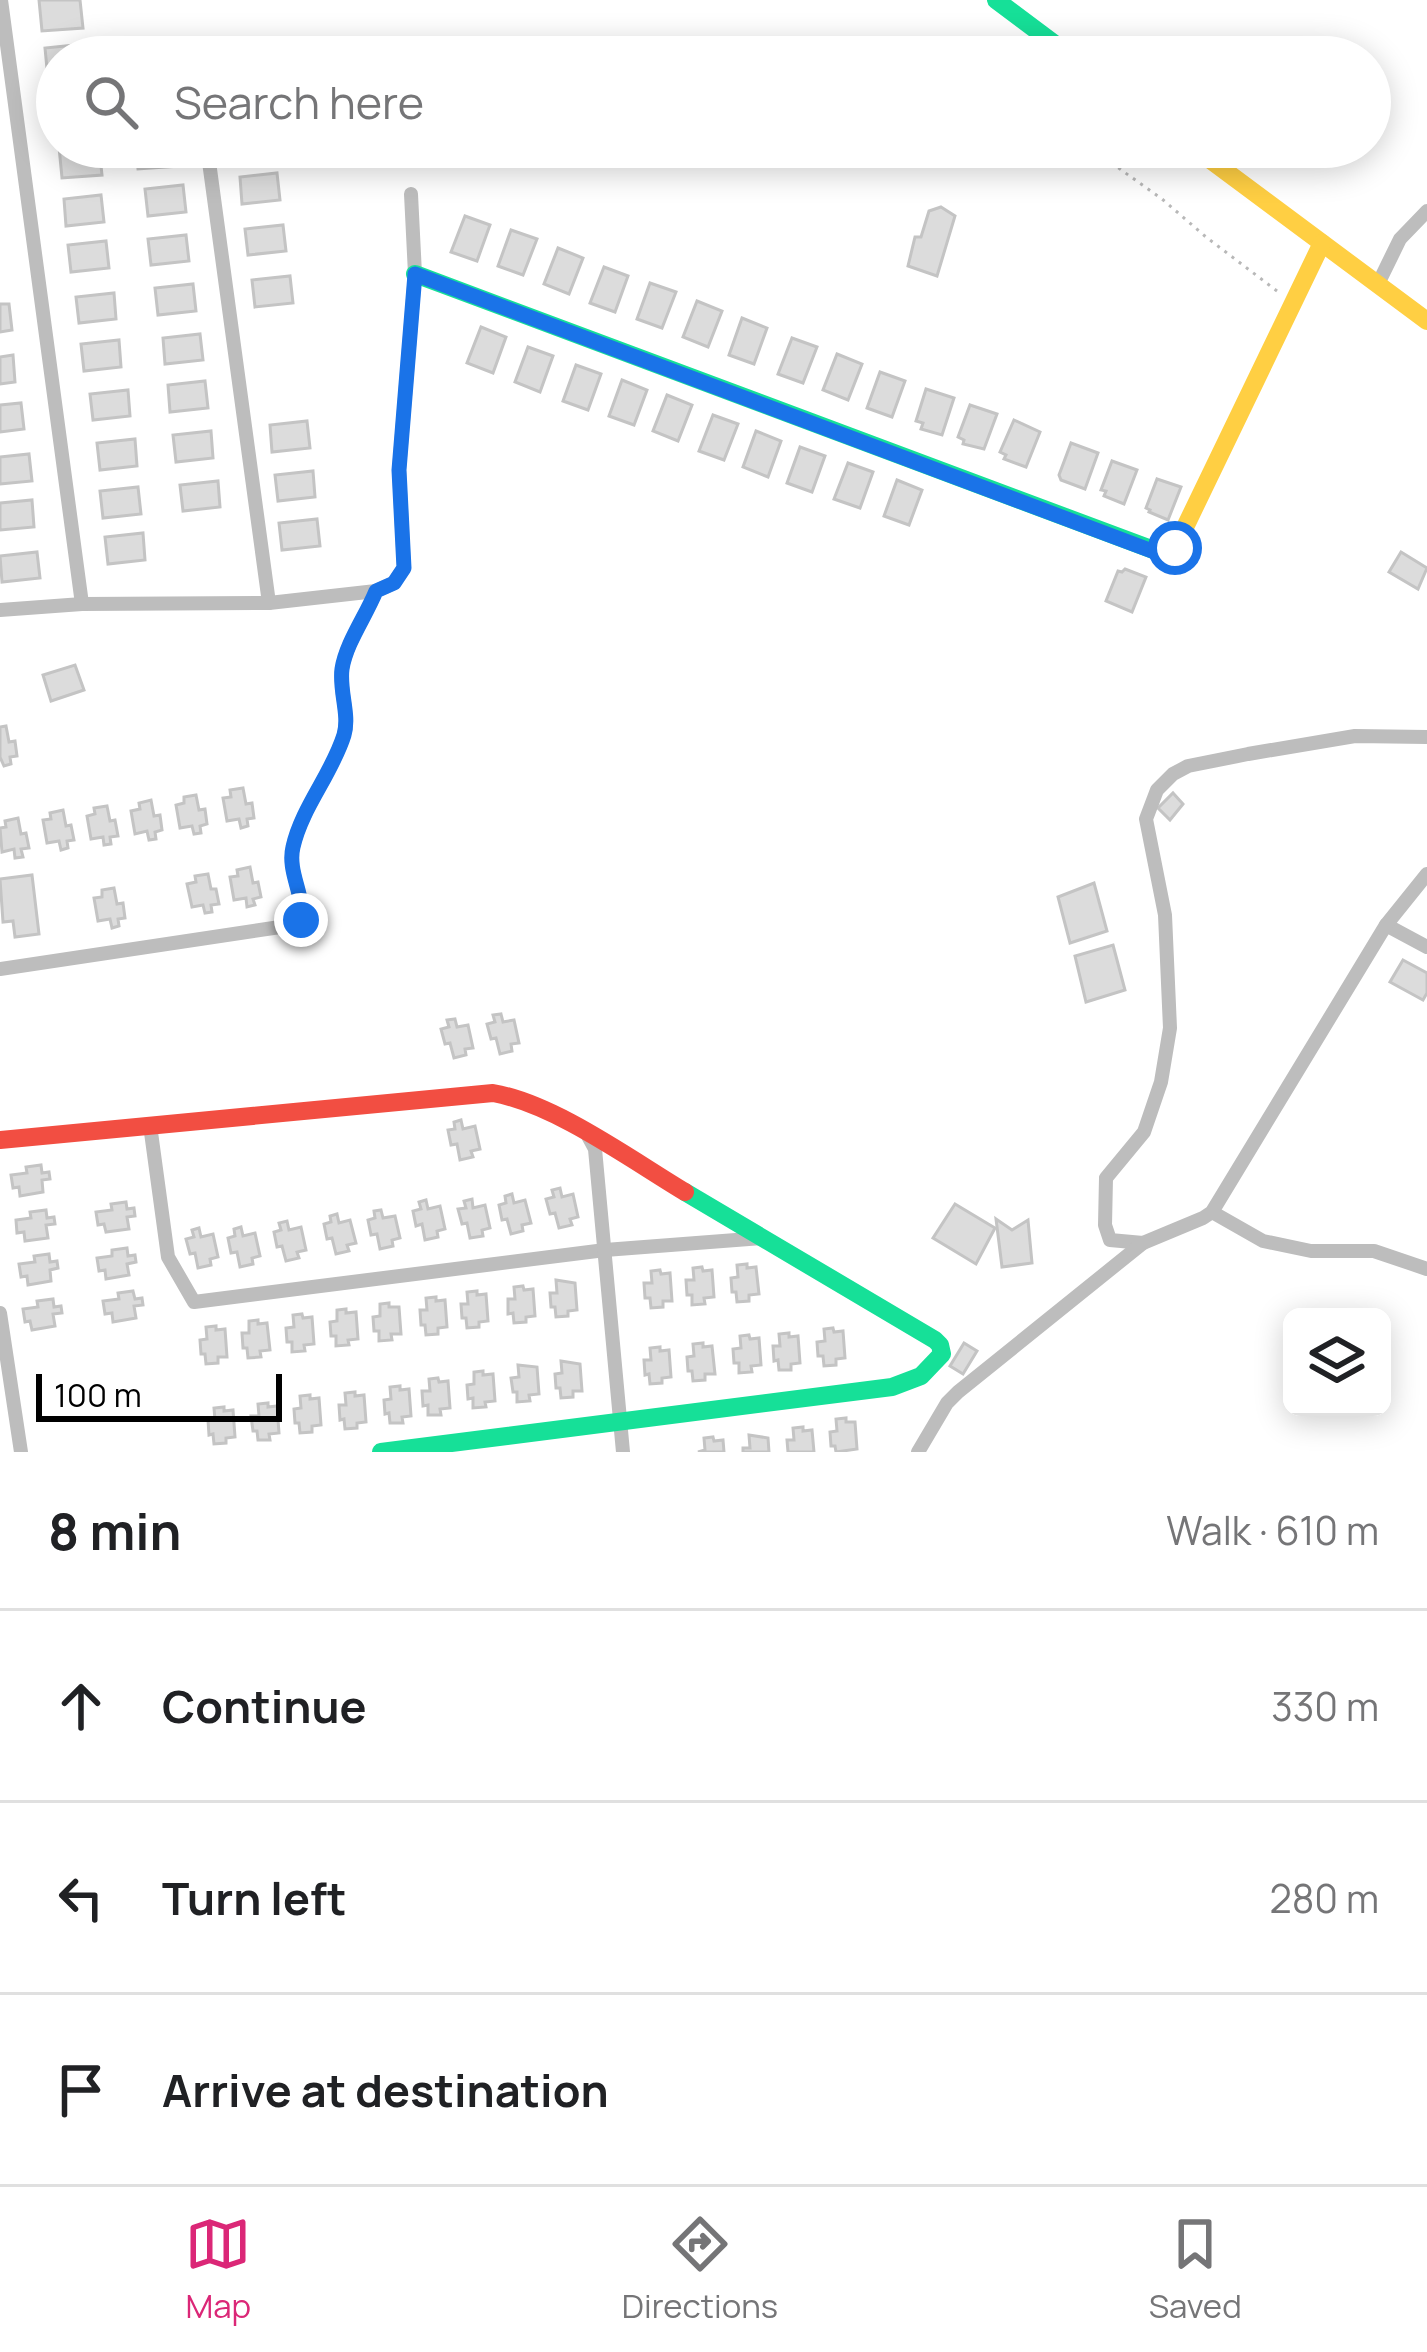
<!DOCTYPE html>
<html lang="en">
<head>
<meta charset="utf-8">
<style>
  :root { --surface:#fff; --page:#f6f6f6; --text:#202124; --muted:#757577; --line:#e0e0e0; --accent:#db2777 }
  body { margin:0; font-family:Manrope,sans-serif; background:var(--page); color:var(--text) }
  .controls { position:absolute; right:36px; bottom:36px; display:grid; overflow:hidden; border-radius:18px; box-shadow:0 6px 30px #0003 }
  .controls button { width:108px; height:108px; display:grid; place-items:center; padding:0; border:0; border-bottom:3px solid var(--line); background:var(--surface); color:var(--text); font:60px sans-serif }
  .scale { position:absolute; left:36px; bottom:30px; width:246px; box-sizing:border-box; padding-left:12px; border:6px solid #000; border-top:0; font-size:33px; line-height:42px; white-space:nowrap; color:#000; -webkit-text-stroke:9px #fff; paint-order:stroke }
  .stop { position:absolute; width:36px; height:36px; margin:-27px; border:9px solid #1a73e8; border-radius:50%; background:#fff }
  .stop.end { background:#1a73e8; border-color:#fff; box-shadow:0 3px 12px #0008 }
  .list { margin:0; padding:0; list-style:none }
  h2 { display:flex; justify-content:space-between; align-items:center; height:156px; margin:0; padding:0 48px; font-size:51px }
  h2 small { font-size:39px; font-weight:400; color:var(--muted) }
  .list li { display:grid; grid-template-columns:78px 1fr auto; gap:36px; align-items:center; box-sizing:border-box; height:192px; padding:0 48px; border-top:3px solid var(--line) }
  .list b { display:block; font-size:45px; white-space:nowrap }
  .list em { font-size:39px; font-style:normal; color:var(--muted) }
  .icon { flex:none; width:66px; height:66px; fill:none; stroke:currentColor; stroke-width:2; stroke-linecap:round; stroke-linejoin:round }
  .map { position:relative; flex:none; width:1427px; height:1452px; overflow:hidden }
  .search { position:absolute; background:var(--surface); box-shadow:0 6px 30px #0003; left:36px; right:36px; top:36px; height:132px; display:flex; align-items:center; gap:30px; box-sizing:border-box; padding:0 42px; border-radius:66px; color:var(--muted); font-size:45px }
  .sheet { height:732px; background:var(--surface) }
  nav { display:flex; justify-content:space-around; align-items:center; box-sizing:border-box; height:168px; border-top:3px solid var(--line); background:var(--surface); font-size:33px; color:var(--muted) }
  nav a { display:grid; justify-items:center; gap:6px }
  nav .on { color:var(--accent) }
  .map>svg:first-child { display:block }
  .building { fill:#dcdcdc; stroke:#c4c4c4; stroke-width:3 }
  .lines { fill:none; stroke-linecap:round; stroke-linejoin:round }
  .path { stroke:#b8b8b8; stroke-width:3; stroke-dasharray:3 6; stroke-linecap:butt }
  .street { stroke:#bdbdbd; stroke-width:14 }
  .fast { stroke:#16e098; stroke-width:18 }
  .slow { stroke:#ffcf43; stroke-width:18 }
  .jam { stroke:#f24e42; stroke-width:18 }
  .route { stroke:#1a73e8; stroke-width:15 }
</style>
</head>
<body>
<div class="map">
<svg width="1427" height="1452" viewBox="0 0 1427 1452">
  <rect width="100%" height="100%" fill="#fff"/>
  <!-- building -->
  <g class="building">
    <path d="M39 0H80L83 28 42 31Z"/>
    <path d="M85 44 86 57H57V79H48L45 48Z"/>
    <path d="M59 147H99L102 175 62 178Z"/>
    <path d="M136 147H177L179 166 138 169Z"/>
    <path d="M238 147H278L279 153 239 156Z"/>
    <path d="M277 173 280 200 242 204 240 177Z"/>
    <path d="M183 185 186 212 148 216 145 189Z"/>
    <path d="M101 195 104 222 66 226 64 199Z"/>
    <path d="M941 207 955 216 937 276 908 266 915 237H921L929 211Z"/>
    <path d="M465 216 490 225 477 261 451 252Z"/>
    <path d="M283 225 286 251 248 255 245 229Z"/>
    <path d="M511 230 537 239 523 275 498 266Z"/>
    <path d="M186 235 189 261 151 265 148 239Z"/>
    <path d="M106 241 109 268 71 272 68 245Z"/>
    <path d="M558 248 583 258 569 294 544 284Z"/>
    <path d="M604 267 628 276 615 312 590 303Z"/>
    <path d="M290 276 293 303 255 307 252 280Z"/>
    <path d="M650 283 676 292 662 328 637 319Z"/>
    <path d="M193 284 196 311 158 315 155 288Z"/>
    <path d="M114 293 116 319 79 323 76 297Z"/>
    <path d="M697 301 722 311 708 347 683 337Z"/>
    <path d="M0 304H9L12 330 0 332Z"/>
    <path d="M742 318 767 328 754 364 729 355Z"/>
    <path d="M481 327 506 337 493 373 467 363Z"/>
    <path d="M200 334 203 360 165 364 163 338Z"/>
    <path d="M792 338 817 347 803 383 778 374Z"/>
    <path d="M119 340 121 367 84 371 81 344Z"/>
    <path d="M528 347 553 356 540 392 515 382Z"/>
    <path d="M837 354 862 364 848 400 823 390Z"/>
    <path d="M13 355 15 382 0 384V357Z"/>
    <path d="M576 365 601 374 588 410 563 401Z"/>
    <path d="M880 372 905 381 892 417 867 408Z"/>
    <path d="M622 380 647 390 634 425 609 416Z"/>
    <path d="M205 381 208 408 170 412 168 385Z"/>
    <path d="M926 389 954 398 942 435 921 429 923 423 916 421Z"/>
    <path d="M128 390 130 416 93 420 90 394Z"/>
    <path d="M667 395 692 405 678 441 653 431Z"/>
    <path d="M21 403 24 429 0 432V405Z"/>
    <path d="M970 405 997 414 984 449 963 444 964 440 958 437Z"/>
    <path d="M713 415 738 424 724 460 699 451Z"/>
    <path d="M1014 420 1040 432 1026 467 1004 459 1006 455 1000 452Z"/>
    <path d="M307 421 310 448 272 452 270 425Z"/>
    <path d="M211 431 213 458 176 462 173 435Z"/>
    <path d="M756 431 781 441 768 477 743 467Z"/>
    <path d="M135 439 137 466 100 470 97 443Z"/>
    <path d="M1071 443 1098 453 1085 489 1061 480 1059 475Z"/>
    <path d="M800 447 825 456 812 492 787 483Z"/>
    <path d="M29 454 32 481 0 484V457Z"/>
    <path d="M1112 461 1137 470 1124 504 1104 496 1106 491 1101 490Z"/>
    <path d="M848 463 873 472 860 508 834 499Z"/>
    <path d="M313 471 315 497 278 501 275 475Z"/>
    <path d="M1157 479 1181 487 1168 520 1149 512 1150 510 1146 508Z"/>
    <path d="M897 480 922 490 909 525 884 516Z"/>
    <path d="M218 481 220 507 183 511 180 485Z"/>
    <path d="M138 487 141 514 103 518 100 491Z"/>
    <path d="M32 500 34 527 0 530V503Z"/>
    <path d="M317 519 320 546 282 550 279 523Z"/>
    <path d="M143 533 145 560 108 564 105 537Z"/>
    <path d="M37 552 40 578 2 582 0 556Z"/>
    <path d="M1401 552 1427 568 1418 589 1389 572Z"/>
    <path d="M1125 569 1146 577 1132 612 1106 601 1118 571 1122 572Z"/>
    <path d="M75 665 84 690 51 701 43 675Z"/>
    <path d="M6 726 9 742 15 741 17 756 10 757 11 764 4 766 0 757V727Z"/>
    <path d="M243 788 246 804 252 803 254 818 247 819 248 826 241 828 239 819 227 821 223 798 231 797 230 790Z"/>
    <path d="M1173 793 1183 804 1170 820 1158 808Z"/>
    <path d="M196 795 199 810 205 809 207 824 200 826 201 833 194 834 192 826 180 828 176 805 184 803V797Z"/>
    <path d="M151 800 154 816 160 815 162 830 155 832 156 839 149 840 147 831 135 834 131 811 140 809 139 803Z"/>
    <path d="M107 806 110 821 115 820 118 836 110 837 111 844 104 845 103 837 91 839 87 816 95 814 94 808Z"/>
    <path d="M63 810 66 826 71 825 74 840 67 841 68 848 61 850 59 841 47 843 43 820 51 819 50 813Z"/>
    <path d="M18 818 21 834 26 833 29 848 21 849 23 857 15 858 14 849 2 852 0 828 6 827 5 821Z"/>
    <path d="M250 867 253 883 258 882 261 897 253 899 255 905 247 907 246 898 234 900 230 877 238 876 237 870Z"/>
    <path d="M208 874 211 889H216L219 904 211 905 212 912 205 913 203 905 192 907 187 884 196 882 195 876Z"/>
    <path d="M32 875 39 934 15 937 13 921 3 922 0 879Z"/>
    <path d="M1094 883 1107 931 1070 943 1058 897Z"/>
    <path d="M114 888 117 904 123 903 125 918 118 919 119 926 112 928 110 919 98 921 94 898 102 897V890Z"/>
    <path d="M1113 945 1125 990 1086 1002 1075 956Z"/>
    <path d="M1403 960 1427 973V993L1423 1000 1390 982Z"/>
    <path d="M501 1014 503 1022 514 1020 519 1043 511 1044 512 1051 500 1054 496 1038 491 1039 487 1024 495 1022 493 1015Z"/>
    <path d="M455 1019 457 1027 468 1025 473 1048 465 1049 466 1055 454 1058 450 1043 445 1044 441 1029 449 1027 447 1020Z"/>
    <path d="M461 1120 463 1129 475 1126 480 1149 471 1151 473 1157 460 1160 457 1144 451 1145 448 1130 455 1129 454 1122Z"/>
    <path d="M41 1165 42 1173 49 1172 50 1179 42 1180 43 1192 20 1196 19 1187 13 1188 11 1175 27 1173 26 1167Z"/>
    <path d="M560 1188 562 1197 573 1194 578 1217 570 1219 572 1225 559 1228 555 1213 550 1214 546 1199 554 1197 552 1190Z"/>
    <path d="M512 1194 514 1203 525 1200 531 1223 522 1225 523 1231 511 1234 507 1219 502 1220 499 1205 506 1203 505 1196Z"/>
    <path d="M472 1199 473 1208 485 1205 490 1228 482 1230 483 1236 470 1238 467 1223 462 1224 458 1209 466 1208 464 1201Z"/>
    <path d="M426 1200 428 1209 440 1206 445 1229 437 1231 438 1237 425 1240 422 1224 416 1226 413 1211 421 1209 419 1202Z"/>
    <path d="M126 1202 127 1209 134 1208 135 1216 127 1217 129 1229 106 1232 104 1224 98 1225 96 1212 112 1210 111 1204Z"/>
    <path d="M955 1204 995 1228 976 1264 933 1238Z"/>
    <path d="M46 1210 47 1218 54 1217 55 1224 46 1225 48 1238 25 1241 24 1232 17 1233 16 1220 31 1218 30 1212Z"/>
    <path d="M381 1210 383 1218 395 1216 400 1238 392 1240 393 1246 380 1249 377 1234 371 1235 368 1220 375 1218 374 1211Z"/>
    <path d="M337 1214 339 1223 350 1220 356 1243 347 1245 349 1251 336 1254 332 1238 327 1239 324 1224 331 1222 330 1216Z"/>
    <path d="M996 1219 1012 1230 1028 1220 1032 1263 1002 1267Z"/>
    <path d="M287 1221 289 1230 301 1227 306 1250 297 1252 299 1258 286 1261 282 1246 277 1247 274 1232 281 1230 279 1223Z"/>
    <path d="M241 1227 243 1236 255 1233 260 1256 252 1258 253 1264 240 1267 237 1252 231 1253 228 1238 235 1236 234 1229Z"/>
    <path d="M199 1228 201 1237 213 1234 218 1257 210 1259 211 1265 198 1268 195 1253 190 1254 186 1239 194 1237 192 1230Z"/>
    <path d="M127 1248 128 1256 135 1255 136 1262 127 1264 129 1275 106 1279 105 1270 99 1271 97 1258 112 1256V1250Z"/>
    <path d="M49 1254 50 1262 57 1261 58 1268 50 1270 51 1281 28 1285 27 1276 21 1277 19 1264 35 1262 34 1256Z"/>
    <path d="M747 1264V1268L756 1267 759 1294 749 1295V1301L737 1302 736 1292H732L731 1278 738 1277 737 1265Z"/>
    <path d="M702 1267 703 1271 712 1270 714 1297 704 1298 705 1304 692 1305V1295H687L686 1280H694L693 1268Z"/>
    <path d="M660 1270 661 1274 670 1273 672 1301H663V1307L651 1308 650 1298H645L644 1283H652L651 1271Z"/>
    <path d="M556 1280 575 1283 577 1310 568 1311V1316L556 1317 555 1307H551L550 1293H557Z"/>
    <path d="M523 1286 524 1290 533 1289 535 1316 526 1317V1322L514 1323 513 1313 508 1314V1299H515L514 1287Z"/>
    <path d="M133 1291 135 1299 142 1298 143 1305 134 1306 136 1318 113 1322 112 1313 105 1314 103 1301 119 1299 118 1293Z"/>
    <path d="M477 1291V1295L486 1294 488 1321 479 1322V1327L467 1328 466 1318H462L461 1304H468L467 1292Z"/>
    <path d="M436 1297V1301L445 1300 447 1327 438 1328V1334L426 1335 425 1325H421L420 1310H427L426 1298Z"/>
    <path d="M53 1299 54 1307 61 1306 62 1313 53 1314 55 1326 32 1330 30 1321 25 1322 23 1309 38 1307 37 1301Z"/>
    <path d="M389 1303V1307H399L401 1334H391L392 1340 379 1341V1331H374L373 1317 380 1316V1304Z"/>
    <path d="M346 1309V1313L356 1312 358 1339 348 1340 349 1345 336 1346V1336H331L330 1322 337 1321V1310Z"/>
    <path d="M302 1314 303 1318 312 1317 314 1344 304 1345 305 1351 292 1352V1342H287L286 1328 294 1327 293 1315Z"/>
    <path d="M258 1320V1324L267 1323 270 1350 260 1351 261 1357 248 1358 247 1348H243L242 1333H249V1321Z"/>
    <path d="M216 1326V1330L225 1329 227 1357H218V1363L206 1364 205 1354H201L200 1340 207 1339 206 1327Z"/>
    <path d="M833 1328 834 1332 843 1331 845 1358 836 1359V1365L824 1366 823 1356H818L817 1342 825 1341 824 1329Z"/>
    <path d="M789 1333V1337L798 1336 800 1363 791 1364V1370H779L778 1360 774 1361 773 1346H780L779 1334Z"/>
    <path d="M749 1335 750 1339 759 1338 761 1365 751 1366 752 1372 739 1373V1363H734L733 1349 741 1348 740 1336Z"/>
    <path d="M703 1343V1347L712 1346 715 1374H705V1380L693 1381 692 1371H688L687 1357 694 1356 693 1344Z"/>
    <path d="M964 1343 977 1351 963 1374 950 1366Z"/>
    <path d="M660 1347V1351L669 1350 671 1377 662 1378V1383L650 1384 649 1374 645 1375 644 1360H651L650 1348Z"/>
    <path d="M561 1361 580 1364 582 1391H573V1397L561 1398 560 1388H556L555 1374 562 1373Z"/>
    <path d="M518 1365 537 1367 539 1394 529 1395 530 1401 517 1402V1392H513L511 1378 519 1377Z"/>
    <path d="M483 1371V1375L493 1374 495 1401 485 1402 486 1407 473 1408V1398L468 1399 467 1385 474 1384V1372Z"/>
    <path d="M438 1378 439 1382 448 1381 450 1408 440 1409 441 1415H428V1405L423 1406 422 1391H430L429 1379Z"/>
    <path d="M400 1386V1390L409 1389 411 1416 402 1417 403 1423H390L389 1413 385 1414 384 1400 391 1399 390 1387Z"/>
    <path d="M355 1392V1396L364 1395 366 1422 357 1423V1428L345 1429 344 1419 340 1420 339 1405H346L345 1393Z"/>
    <path d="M310 1395V1399L319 1398 321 1425 312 1426V1432L300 1433 299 1423H295L294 1409 301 1408 300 1396Z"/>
    <path d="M268 1403V1407L277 1406 279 1433 269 1434 270 1440H258L257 1431H253L251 1416H259L258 1404Z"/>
    <path d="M224 1407V1411L233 1410 235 1437 226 1438V1443L214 1444 213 1434 209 1435 208 1420H215L214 1408Z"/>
    <path d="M846 1418V1422H855L857 1449 836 1452 835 1446H831L830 1432 837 1431 836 1419Z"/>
    <path d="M803 1427V1431L812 1430 814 1452H788L787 1440H794L793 1428Z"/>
    <path d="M749 1435 768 1438 769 1452H743V1448H750Z"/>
    <path d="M713 1437 714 1441 723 1440 724 1452H698L705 1450 704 1438Z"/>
  </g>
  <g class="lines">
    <!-- path -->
    <path class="path" d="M1089 147 1162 199 1206 237 1277 291"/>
    <!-- street -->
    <g class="street">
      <path d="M1 0 82 604"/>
      <path d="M207 147 269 603"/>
      <path d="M1378 284 1400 239 1427 211"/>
      <path d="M0 610 82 604 269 603 376 591 394 583 404 568 399 470 415 274 411 194"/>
      <path d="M1386 925 1427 947"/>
      <path d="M0 969 280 927 301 920C305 895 287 872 293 847 302 807 332 774 344 735 350 715 339 691 342 669 346 643 366 616 376 591"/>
      <path d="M150 1125 168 1257 194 1302 605 1250 762 1238"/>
      <path d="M588 1136 595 1149 623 1452"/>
      <path d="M1212 1212 1263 1241 1311 1251H1374L1427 1269"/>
      <path d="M1143 1243 1110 1240 1105 1225 1106 1178 1144 1132 1161 1082 1170 1028 1165 915 1146 819 1157 790 1173 774 1188 766 1248 754 1355 736 1427 737"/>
      <path d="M0 1313 21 1452"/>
      <path d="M918 1452 947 1403 958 1392 1143 1243 1203 1218 1212 1212 1386 925 1427 874"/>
    </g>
    <!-- fast -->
    <g class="fast">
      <path d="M996 0 1072 57"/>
      <path d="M415 274 1167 555"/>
      <path d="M381 1452 892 1387 921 1376 942 1354 940 1345 935 1340 685 1192"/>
    </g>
    <!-- slow -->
    <g class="slow">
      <path d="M1193 147 1427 321"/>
      <path d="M1167 555 1175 548 1322 243"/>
    </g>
    <!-- jam -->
    <path class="jam" d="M0 1140 493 1093C555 1104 630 1159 685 1192"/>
  </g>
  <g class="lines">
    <!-- route -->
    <path class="route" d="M301 920C305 895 287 872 293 847 302 807 332 774 344 735 350 715 339 691 342 669 346 643 366 616 376 591L394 583 404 568 399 470 415 274 1160 554 1168 555 1175 548"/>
  </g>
</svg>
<div class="controls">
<button><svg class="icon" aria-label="layers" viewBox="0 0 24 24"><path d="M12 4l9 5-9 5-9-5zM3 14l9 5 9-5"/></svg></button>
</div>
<div class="scale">100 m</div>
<div class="stop" style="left:1175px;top:548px"></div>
<div class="stop end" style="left:301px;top:920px"></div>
<div class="search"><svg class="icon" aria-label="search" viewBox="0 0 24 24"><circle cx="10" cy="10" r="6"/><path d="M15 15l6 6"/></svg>Search here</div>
</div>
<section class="sheet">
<h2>8 min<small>Walk · 610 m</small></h2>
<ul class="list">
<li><svg class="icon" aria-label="ahead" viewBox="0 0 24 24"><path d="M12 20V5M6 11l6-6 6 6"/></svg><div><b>Continue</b></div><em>330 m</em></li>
<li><svg class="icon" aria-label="left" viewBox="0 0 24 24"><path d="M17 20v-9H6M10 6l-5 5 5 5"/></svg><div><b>Turn left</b></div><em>280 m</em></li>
<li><svg class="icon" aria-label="arrive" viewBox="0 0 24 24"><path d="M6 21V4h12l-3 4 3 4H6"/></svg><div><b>Arrive at destination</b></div></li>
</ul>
</section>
<nav>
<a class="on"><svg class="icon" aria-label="map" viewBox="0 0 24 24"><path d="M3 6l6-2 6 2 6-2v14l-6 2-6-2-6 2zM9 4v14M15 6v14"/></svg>Map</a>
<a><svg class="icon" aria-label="directions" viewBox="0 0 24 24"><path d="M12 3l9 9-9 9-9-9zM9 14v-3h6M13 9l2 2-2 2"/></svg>Directions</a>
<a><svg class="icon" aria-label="saved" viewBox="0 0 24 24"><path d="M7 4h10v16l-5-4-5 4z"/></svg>Saved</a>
</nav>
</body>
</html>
